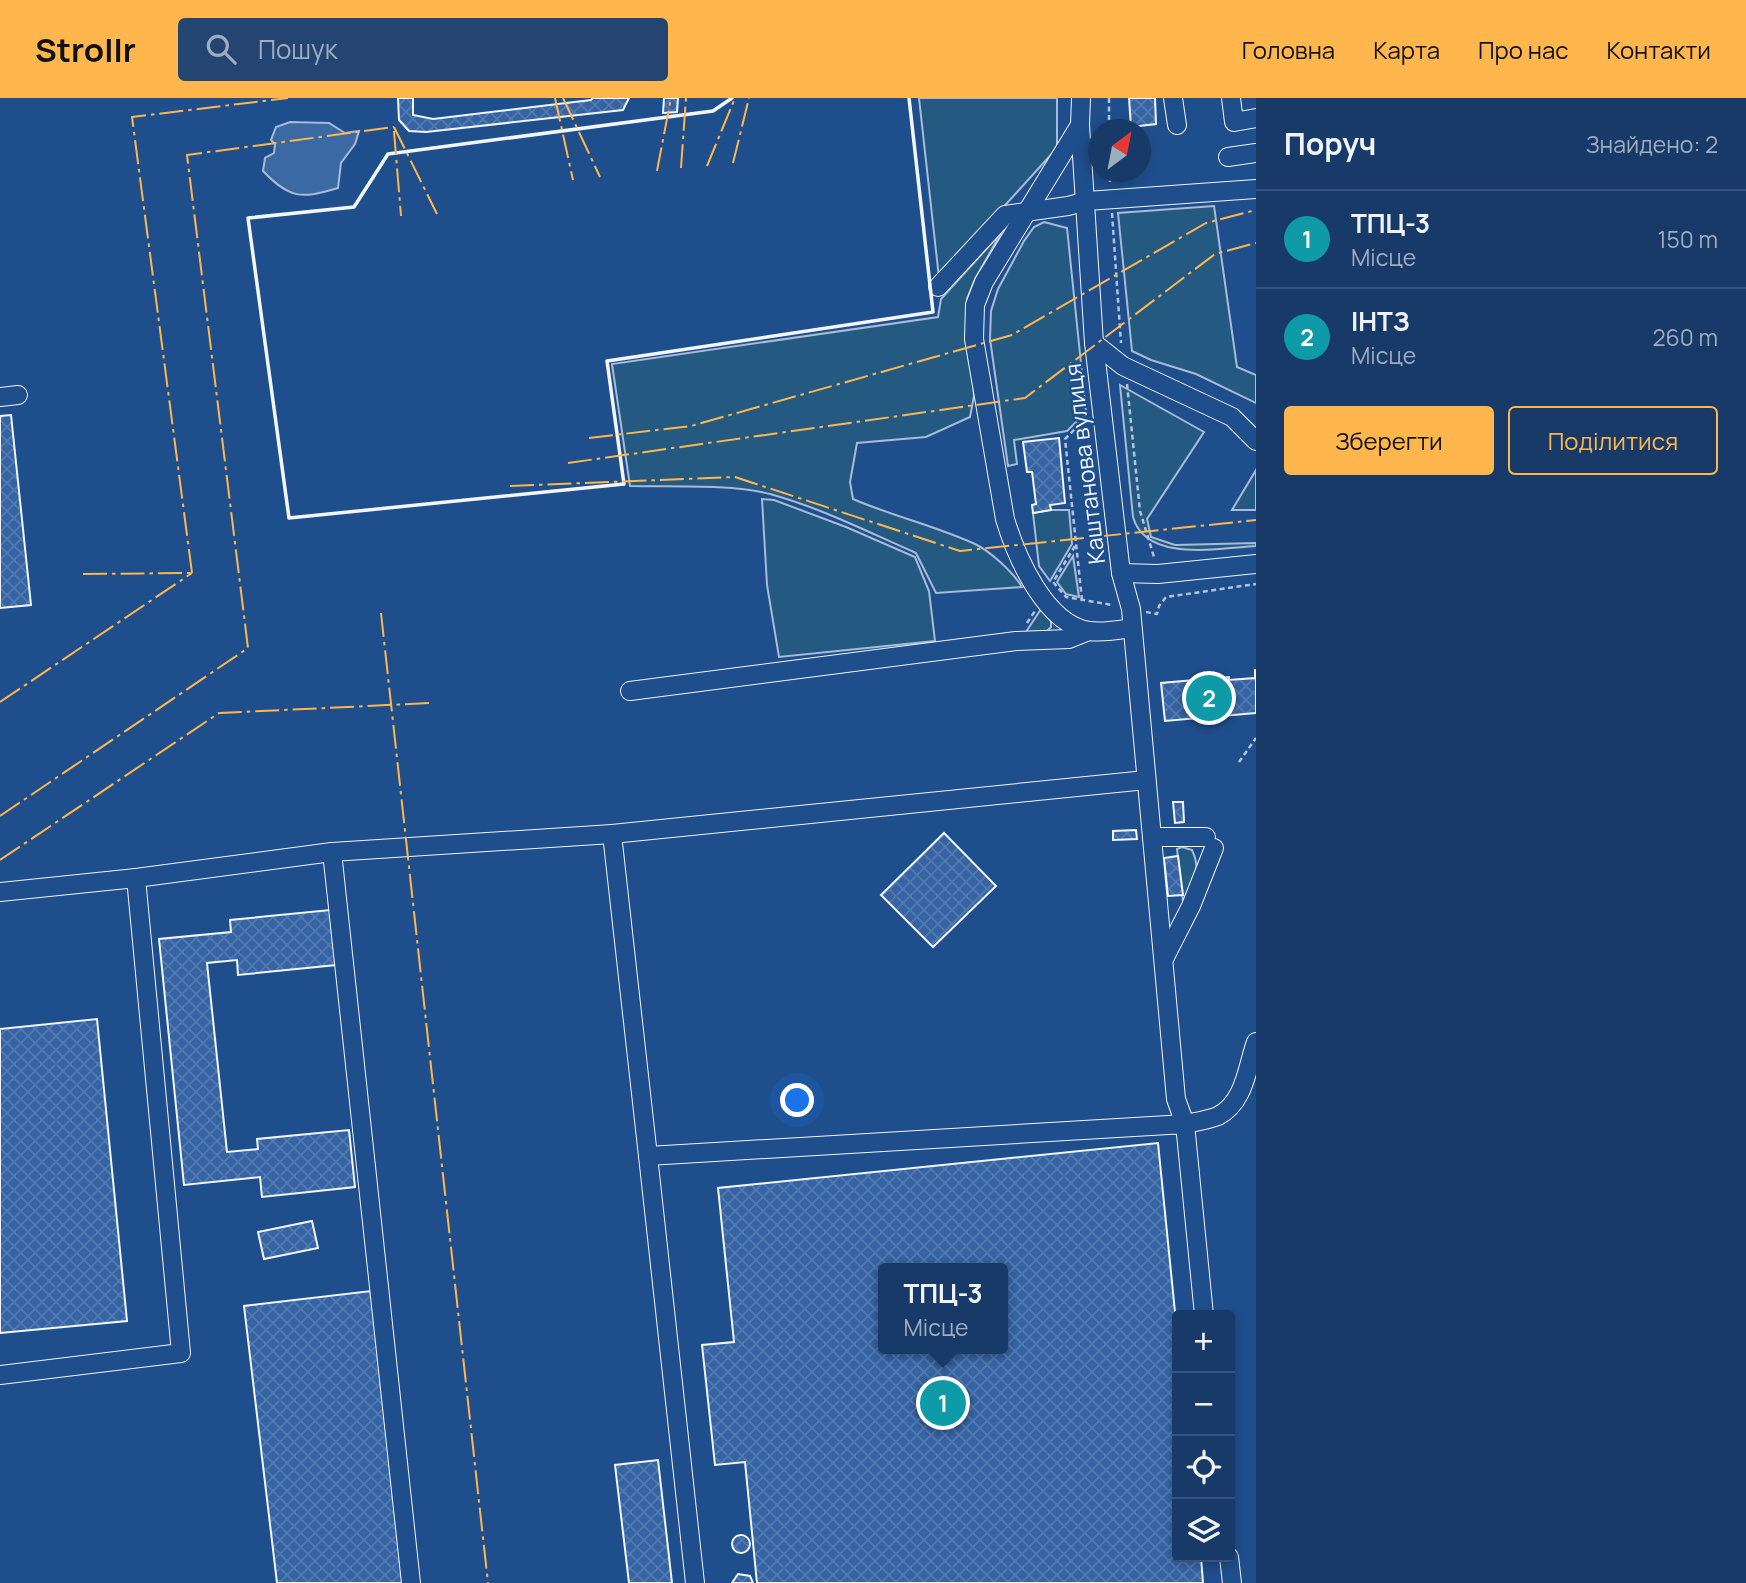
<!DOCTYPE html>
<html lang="uk">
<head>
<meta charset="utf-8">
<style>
  :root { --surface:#173a69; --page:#244571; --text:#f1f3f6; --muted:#9eadc0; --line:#36547d; --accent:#ffb74d }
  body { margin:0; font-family:Manrope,sans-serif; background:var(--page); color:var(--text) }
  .controls { position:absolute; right:21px; bottom:21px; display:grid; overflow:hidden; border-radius:7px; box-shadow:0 4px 10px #0003 }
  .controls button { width:63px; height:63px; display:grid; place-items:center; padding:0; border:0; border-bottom:2px solid var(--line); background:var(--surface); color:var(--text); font:35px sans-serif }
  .compass { position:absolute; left:1088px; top:21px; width:63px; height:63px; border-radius:50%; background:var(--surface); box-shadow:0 4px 10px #0003; rotate:32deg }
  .you { position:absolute; left:798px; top:1003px; width:24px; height:24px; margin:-18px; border:5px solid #fff; border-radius:50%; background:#1a73e8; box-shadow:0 0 0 10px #1a73e833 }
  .badge { display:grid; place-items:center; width:46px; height:46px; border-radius:50%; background:var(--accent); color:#fff; font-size:23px; font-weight:700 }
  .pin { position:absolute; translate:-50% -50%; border:4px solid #fff; box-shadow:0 2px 7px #0006 }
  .popup { position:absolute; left:878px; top:1165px; width:130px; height:91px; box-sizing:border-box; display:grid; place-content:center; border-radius:7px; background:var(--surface); filter:drop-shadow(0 2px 5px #0005); font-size:23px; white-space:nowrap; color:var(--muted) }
  .popup b { font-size:26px; color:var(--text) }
  .popup::after { content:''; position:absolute; left:50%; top:100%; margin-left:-14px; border:14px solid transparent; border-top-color:var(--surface) }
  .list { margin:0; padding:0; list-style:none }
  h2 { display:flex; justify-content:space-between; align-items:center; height:91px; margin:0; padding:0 28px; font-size:30px }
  h2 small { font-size:23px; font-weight:400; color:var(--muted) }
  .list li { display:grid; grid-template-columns:46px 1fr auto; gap:21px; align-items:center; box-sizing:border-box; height:98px; padding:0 28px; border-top:2px solid var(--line) }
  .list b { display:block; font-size:26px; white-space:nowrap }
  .list p { margin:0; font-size:23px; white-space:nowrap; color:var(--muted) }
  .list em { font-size:23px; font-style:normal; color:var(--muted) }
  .actions { display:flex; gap:14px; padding:21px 28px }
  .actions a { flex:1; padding:16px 0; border:2px solid var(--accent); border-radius:7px; text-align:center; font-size:24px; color:var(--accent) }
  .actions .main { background:var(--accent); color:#111 }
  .icon { flex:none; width:38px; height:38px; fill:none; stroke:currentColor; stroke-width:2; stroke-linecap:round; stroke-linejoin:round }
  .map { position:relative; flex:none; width:1256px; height:1485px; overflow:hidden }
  header { display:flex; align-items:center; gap:42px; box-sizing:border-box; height:98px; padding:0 35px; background:var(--accent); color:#111 }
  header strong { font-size:33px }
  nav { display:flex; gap:38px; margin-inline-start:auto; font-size:24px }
  .search { width:490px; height:63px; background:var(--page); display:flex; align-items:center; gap:18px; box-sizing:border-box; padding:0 24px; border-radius:7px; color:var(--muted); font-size:26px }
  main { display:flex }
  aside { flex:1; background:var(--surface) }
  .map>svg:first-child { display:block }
  .grass { fill:#245a82; stroke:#a8bbd7; stroke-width:2 }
  .water { fill:#3b69a3; stroke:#a8bbd7; stroke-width:2 }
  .building { fill:url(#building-cross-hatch); stroke:#f2f6ff; stroke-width:2; fill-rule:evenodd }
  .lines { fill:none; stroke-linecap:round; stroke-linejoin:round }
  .minor-casing { stroke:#f2f6ff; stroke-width:20 }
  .path { stroke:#b3c4dc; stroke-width:2.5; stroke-dasharray:5 3.5; stroke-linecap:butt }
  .minor { stroke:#1f4e8c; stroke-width:18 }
  .wall { stroke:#f2f6ff; stroke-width:3.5 }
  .power { stroke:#ffb74d; stroke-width:2; stroke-dasharray:24 5 3.5 5; stroke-linecap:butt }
  .labels { text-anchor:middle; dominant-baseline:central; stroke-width:5; stroke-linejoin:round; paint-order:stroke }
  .street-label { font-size:23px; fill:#f2f6ff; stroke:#1f4e8c }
</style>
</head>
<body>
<header>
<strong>Strollr</strong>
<div class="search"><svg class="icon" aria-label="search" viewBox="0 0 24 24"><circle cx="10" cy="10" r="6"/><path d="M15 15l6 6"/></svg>Пошук</div>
<nav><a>Головна</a><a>Карта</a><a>Про нас</a><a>Контакти</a></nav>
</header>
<main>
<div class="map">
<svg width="1256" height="1485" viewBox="0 0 1256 1485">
  <defs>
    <pattern id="building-cross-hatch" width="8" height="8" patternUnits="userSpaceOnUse" patternTransform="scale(1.75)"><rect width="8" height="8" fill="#3563a3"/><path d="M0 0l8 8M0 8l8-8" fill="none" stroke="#537ab1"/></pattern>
  </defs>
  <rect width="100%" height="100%" fill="#1f4e8c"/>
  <!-- grass -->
  <g class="grass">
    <path d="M919 0H1057V50L939 180Z"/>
    <path d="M1214 108 1237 269 1256 277V305L1196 276 1151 262 1132 253 1118 115Z"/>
    <path d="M1044 124 1067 130 1086 314 1067 333 1014 342 1017 366 1008 368 990 241 991 213 998 191 1024 143 1034 129Z"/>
    <path d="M1001 135 975 181 967 201 974 298 970 319 926 339 857 345 850 384 853 401C892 418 936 428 975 446 990 453 1013 474 1022 489L936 495 916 455C868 434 821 410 770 396 732 386 671 389 630 388L612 266 938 219 941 201Z"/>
    <path d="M1120 287 1204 334 1147 421 1151 439 1175 447 1256 445V448C1219 450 1146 465 1133 419Z"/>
    <path d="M1256 372V412H1232Z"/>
    <path d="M762 401 774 402 846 429 915 459 929 493 935 543 779 559 767 487Z"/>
    <path d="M1051 412H1069L1072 446 1050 483 1039 468 1033 415Z"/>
    <path d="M1073 458 1079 499 1066 496 1057 484Z"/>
    <path d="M1043 508 1051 521V529L1046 534 1024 537Z"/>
    <path d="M1182 749 1192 752C1200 768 1198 793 1183 804L1177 751Z"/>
  </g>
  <!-- water -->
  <path class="water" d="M290 24 329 25 345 35 359 33 355 46 341 65 338 90C301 101 290 101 263 73L265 60 274 55 275 46 271 42 276 29Z"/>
  <!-- building -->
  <g class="building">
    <path d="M398 0H413V17L433 21 591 2 593 0H629L623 12 426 34 409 33 399 22Z"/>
    <path d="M664 0H678L677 14 663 15Z"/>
    <path d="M1129 0H1155L1156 26 1131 29Z"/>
    <path d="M11 317 31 507 0 510V318Z"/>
    <path d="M1059 340 1065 405 1050 407 1051 412 1033 415 1032 407 1036 406 1032 374H1027L1023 344Z"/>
    <path d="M1255 572H1256V615L1165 623 1161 585 1229 579V582L1255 580Z"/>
    <path d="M1173 704H1183L1184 724 1175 725Z"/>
    <path d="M1136 732 1137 741 1113 742V733Z"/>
    <path d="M944 735 996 788 933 849 881 797Z"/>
    <path d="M1178 758 1183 797 1168 798 1164 760Z"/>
    <path d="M330 812 336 867 238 877 237 862 207 865 227 1054 258 1051 257 1041 349 1032 355 1089 262 1099 260 1079 184 1087 159 841 231 834 230 822Z"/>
    <path d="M97 921 127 1223 0 1235V931Z"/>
    <path d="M1158 1045 1177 1234V1459H1201L1203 1485H757L745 1364 715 1367 702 1247 734 1244 718 1090ZM884 1170H1002V1251H884Z"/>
    <path d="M312 1123 318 1150 264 1161 258 1134Z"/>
    <path d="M371 1193 406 1485H277L244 1208Z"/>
    <path d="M658 1362 672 1485H629L615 1367Z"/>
    <circle cx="741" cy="1446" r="9"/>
    <path d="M738 1476 750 1478 753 1485H732Z"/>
  </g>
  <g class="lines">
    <defs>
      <g id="minor">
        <path d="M1081 0 1080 27 1094 245 1121 475 1131 511 1176 1001 1185 1026C1195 1024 1208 1022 1218 1018 1245 1004 1247 969 1256 944"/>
        <path d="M1173 0 1177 27"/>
        <path d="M1231 0 1234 24 1256 20"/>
        <path d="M1080 27 984 184 975 207 974 241 1005 421C1016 458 1045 526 1089 533 1103 535 1119 532 1132 530"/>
        <path d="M1228 59 1256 55"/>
        <path d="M938 189 1005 117 1068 108 1087 103 1256 91"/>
        <path d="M1094 245 1123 268 1232 319 1256 343"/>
        <path d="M0 299 18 297"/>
        <path d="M1121 475 1158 476 1256 466"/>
        <path d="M630 593 1016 543 1069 541 1089 533"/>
        <path d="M612 736 648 1058 1185 1026 1204 1217"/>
        <path d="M1152 739H1206"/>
        <path d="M332 754 411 1485"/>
        <path d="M0 794 136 780"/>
        <path d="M1164 861 1191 808 1214 750"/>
        <path d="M648 1058 695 1485"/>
        <path d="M0 1277 181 1255 136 780 332 754 612 736 1146 682"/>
        <path d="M1229 1459 1232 1485"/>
      </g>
    </defs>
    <!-- minor casing -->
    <use href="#minor" class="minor-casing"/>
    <!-- path -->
    <g class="path">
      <path d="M1109 0V32"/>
      <path d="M1110 74V84"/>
      <path d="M1112 115 1121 245"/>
      <path d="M1127 286 1140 413 1154 459"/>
      <path d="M1075 448 1053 484 1066 499 1112 507"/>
      <path d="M1082 502 1065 341 1076 330 1086 313"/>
      <path d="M1146 514 1157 516 1159 508 1166 499 1256 486"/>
      <path d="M1027 525 1035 513"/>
      <path d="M1239 664 1256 640"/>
    </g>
    <!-- minor -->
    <use href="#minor" class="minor"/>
    <!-- wall -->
    <path class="wall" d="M732 0 713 13 388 56 354 109 248 120 289 420 624 386 607 263 933 214 909 0"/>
    <!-- power -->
    <g class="power">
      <path d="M555 0 573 82"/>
      <path d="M563 0 600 79"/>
      <path d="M394 29 437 116"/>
      <path d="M394 33 401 118"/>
      <path d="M733 65 749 0"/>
      <path d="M707 68 735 0"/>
      <path d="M681 70 686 0"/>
      <path d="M657 73 671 0"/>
      <path d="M589 340 691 328 1012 237 1206 125 1256 112"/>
      <path d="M568 365 1025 300 1215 156 1256 145"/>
      <path d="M510 388 735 379 960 453 1256 422"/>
      <path d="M192 475 132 19 288 0"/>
      <path d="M83 476 192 475"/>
      <path d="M381 515 488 1485"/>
      <path d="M0 604 192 475"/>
      <path d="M0 718 248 550 187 57 394 29"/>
      <path d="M0 762 219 615 431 605"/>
    </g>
  </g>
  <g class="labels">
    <!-- street labels -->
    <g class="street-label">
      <text transform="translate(1084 366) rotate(-97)">Каштанова вулиця</text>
    </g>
  </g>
</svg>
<div class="controls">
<button>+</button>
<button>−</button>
<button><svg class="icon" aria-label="locate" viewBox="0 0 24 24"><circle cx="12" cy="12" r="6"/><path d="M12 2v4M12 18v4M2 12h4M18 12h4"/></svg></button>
<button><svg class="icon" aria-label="layers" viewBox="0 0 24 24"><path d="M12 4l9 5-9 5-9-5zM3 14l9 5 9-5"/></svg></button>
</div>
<svg class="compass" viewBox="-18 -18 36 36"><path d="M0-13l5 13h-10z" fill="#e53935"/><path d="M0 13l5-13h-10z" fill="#9eadc0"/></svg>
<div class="you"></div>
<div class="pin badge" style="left:943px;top:1305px;background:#0f9aa8">1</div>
<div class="popup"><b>ТПЦ-3</b>Місце</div>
<div class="pin badge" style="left:1209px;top:600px;background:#0f9aa8">2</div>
</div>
<aside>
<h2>Поруч<small>Знайдено: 2</small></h2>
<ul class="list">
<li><span class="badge" style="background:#0f9aa8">1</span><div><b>ТПЦ-3</b><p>Місце</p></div><em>150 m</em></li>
<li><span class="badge" style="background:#0f9aa8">2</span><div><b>ІНТЗ</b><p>Місце</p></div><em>260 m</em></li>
</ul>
<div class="actions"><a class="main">Зберегти</a><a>Поділитися</a></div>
</aside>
</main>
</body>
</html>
